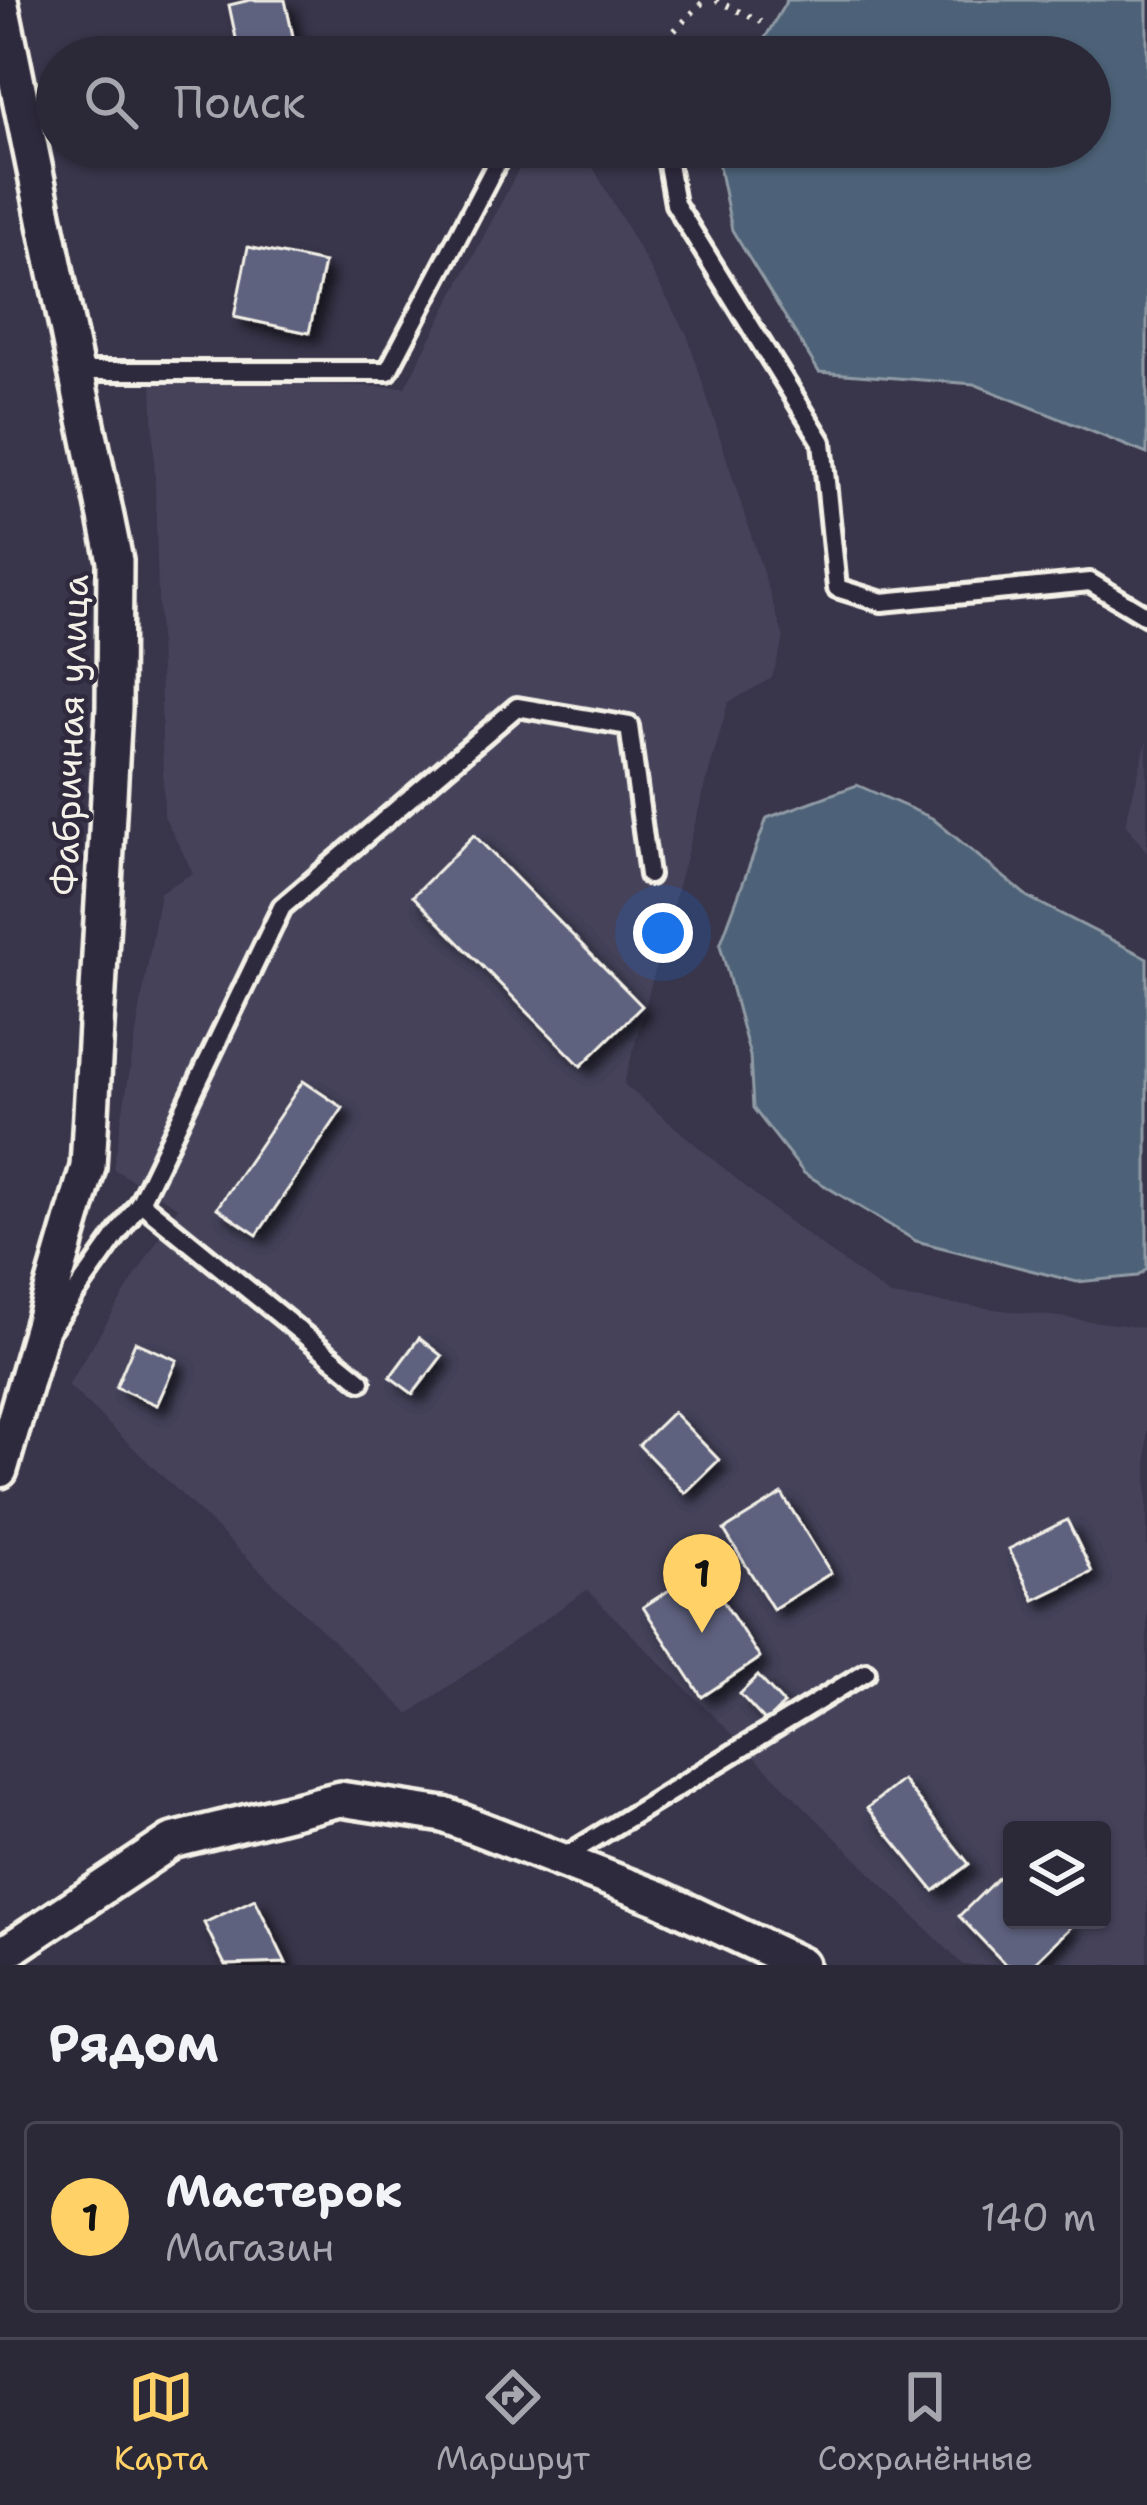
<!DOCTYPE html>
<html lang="ru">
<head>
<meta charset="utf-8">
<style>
  :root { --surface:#2b2838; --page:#333040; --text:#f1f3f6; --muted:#a6a6ae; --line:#474453; --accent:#ffd166 }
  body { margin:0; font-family:"Shantell Sans",sans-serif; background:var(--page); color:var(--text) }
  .controls { position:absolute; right:36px; bottom:36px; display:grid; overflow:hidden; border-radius:12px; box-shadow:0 3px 9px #0004 }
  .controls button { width:108px; height:108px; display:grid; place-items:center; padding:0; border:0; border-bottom:3px solid var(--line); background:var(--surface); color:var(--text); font:60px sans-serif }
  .you { position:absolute; left:663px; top:933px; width:42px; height:42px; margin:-30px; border:9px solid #fff; border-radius:50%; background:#1a73e8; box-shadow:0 0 0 18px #1a73e833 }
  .badge { display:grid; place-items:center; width:78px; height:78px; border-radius:50%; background:var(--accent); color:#111; font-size:39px; font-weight:700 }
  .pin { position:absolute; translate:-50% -99px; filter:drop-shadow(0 3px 6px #0008) }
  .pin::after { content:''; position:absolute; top:63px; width:42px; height:36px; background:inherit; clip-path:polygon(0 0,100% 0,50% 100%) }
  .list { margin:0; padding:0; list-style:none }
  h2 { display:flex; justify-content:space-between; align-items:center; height:156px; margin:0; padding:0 48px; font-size:51px }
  h2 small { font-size:39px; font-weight:400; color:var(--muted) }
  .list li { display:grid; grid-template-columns:78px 1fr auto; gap:36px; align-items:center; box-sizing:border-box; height:192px; margin:0 24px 24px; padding:0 24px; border:3px solid var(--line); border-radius:12px }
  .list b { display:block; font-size:45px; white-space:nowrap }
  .list p { margin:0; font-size:39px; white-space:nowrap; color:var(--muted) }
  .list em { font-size:39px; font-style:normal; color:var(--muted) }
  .icon { flex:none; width:66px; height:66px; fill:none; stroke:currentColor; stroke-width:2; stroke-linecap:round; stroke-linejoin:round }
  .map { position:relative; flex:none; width:1147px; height:1965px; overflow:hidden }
  .search { position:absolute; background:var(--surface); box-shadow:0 3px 9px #0004; left:36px; right:36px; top:36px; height:132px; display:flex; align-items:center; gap:30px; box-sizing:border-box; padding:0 42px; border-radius:66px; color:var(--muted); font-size:45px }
  .sheet { height:372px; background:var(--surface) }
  nav { display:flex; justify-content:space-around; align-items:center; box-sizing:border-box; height:168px; border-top:3px solid var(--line); background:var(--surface); font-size:33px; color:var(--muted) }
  nav a { display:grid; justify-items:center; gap:6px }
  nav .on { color:var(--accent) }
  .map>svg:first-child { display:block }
  .built { fill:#44425a; fill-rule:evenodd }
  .water { fill:#4d6278; stroke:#909ba5; stroke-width:3 }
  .building { fill:#5f627f; stroke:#f4f1e8; stroke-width:3; filter:url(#shadow) }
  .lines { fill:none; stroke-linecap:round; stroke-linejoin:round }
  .lane-casing { stroke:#f4f1e8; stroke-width:26 }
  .street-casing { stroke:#f4f1e8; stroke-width:42 }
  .path { stroke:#f4f1e8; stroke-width:6; stroke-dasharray:3 9; stroke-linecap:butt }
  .lane { stroke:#2f2a3d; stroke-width:16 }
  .street { stroke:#2f2a3d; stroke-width:33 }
  .labels { text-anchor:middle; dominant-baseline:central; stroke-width:9; stroke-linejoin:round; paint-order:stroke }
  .street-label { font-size:36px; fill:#f4f1e8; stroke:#2f2a3d }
</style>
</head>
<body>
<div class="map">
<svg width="1147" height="1965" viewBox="0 0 1147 1965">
  <defs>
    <filter id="shadow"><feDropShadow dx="9" dy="9" stdDeviation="6" flood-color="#0009"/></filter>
  </defs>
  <rect width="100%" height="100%" fill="#39354a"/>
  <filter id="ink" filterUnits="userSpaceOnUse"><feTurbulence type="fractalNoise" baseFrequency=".00833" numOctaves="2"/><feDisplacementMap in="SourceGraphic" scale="24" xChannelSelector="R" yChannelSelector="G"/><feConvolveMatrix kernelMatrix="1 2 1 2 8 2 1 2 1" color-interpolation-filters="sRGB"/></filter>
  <g filter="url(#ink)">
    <!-- built -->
    <g class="built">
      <path d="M524 159 589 160 687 334 784 638 772 678 728 703 624 1084 772 1209 890 1296 1147 1328V1965H963L587 1590 409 1714 68 1385 178 1207 113 1169 160 892 193 873 164 816 152 381 405 387ZM1012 1830H1102V1920H1012Z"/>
      <path d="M1147 740V852L1125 824Z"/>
    </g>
    <!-- water -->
    <g class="water">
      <path d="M787 0H1147V454L974 384 819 372 732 230 715 147H1090V57H754Z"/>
      <path d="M857 785 932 818 1028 897 1147 958V1269L1138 1276 1077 1282 916 1241 804 1173 753 1108 750 1056 720 945 767 818Z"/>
    </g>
    <!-- building -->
    <g class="building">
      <path d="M250 0H285L296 50 240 57 229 5Z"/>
      <path d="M248 247 324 263 309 333 234 317Z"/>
      <path d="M474 835 642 1006 581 1066 413 896Z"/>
      <path d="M303 1081 343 1108 257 1235 217 1208Z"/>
      <path d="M419 1338 442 1356 413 1394 390 1377Z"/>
      <path d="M135 1342 177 1360 157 1405 116 1387Z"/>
      <path d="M673 1412 719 1460 685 1493 639 1445Z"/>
      <path d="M782 1494 831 1573 773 1609 724 1530Z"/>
      <path d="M1067 1520 1092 1572 1034 1600 1009 1549Z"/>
      <path d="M702 1569 760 1658 702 1697 643 1607Z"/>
      <path d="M758 1676 784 1704 766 1722 740 1694Z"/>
      <path d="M902 1780 969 1864 934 1891 867 1808Z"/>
      <path d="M1012 1864V1920H1066L1072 1926 1032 1965H1006L959 1916Z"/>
      <path d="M255 1899 286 1963 225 1965 204 1923Z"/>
    </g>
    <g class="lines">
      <defs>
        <g id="lane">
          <path d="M641 57H651"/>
          <path d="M665 147 675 204 822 442 837 588 882 602 1090 582 1147 616"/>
          <path d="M73 371H388L505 147"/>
          <path d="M140 1202 361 1381"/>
          <path d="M51 1328 140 1202 282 907 517 707 629 726 649 875"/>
          <path d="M559 1860 866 1672"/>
        </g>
        <g id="street">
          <path d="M0 1470 88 1167 114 708 115 561 0 0"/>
          <path d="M0 1956 172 1841 340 1799 444 1815 659 1898 801 1965"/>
        </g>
      </defs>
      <!-- lane casing -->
      <use href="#lane" class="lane-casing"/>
      <!-- street casing -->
      <use href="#street" class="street-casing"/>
      <!-- path -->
      <g class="path">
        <path d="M716 0 761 22"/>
        <path d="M666 39 705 0"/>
      </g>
      <!-- lane -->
      <use href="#lane" class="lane"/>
      <!-- street -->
      <use href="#street" class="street"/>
    </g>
  </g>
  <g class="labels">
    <!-- street labels -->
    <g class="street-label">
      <text transform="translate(70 735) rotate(-88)">Фабричная улица</text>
    </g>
  </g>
</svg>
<div class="controls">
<button><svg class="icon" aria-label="layers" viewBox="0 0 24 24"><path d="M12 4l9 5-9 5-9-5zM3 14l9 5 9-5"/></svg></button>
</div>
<div class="you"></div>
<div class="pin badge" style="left:702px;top:1633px">1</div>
<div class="search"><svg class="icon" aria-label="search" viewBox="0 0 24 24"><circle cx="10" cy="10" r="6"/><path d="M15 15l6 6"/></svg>Поиск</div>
</div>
<section class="sheet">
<h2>Рядом<small></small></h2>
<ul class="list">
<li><span class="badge">1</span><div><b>Мастерок</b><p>Магазин</p></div><em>140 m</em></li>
</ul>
</section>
<nav>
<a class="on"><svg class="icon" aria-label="map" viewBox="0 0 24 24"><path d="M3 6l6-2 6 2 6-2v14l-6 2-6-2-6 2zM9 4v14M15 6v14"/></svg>Карта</a>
<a><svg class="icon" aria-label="directions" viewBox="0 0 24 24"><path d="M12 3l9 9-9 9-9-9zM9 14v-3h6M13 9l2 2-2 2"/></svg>Маршрут</a>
<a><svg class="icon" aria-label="saved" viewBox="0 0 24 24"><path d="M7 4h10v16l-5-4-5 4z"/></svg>Сохранённые</a>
</nav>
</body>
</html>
